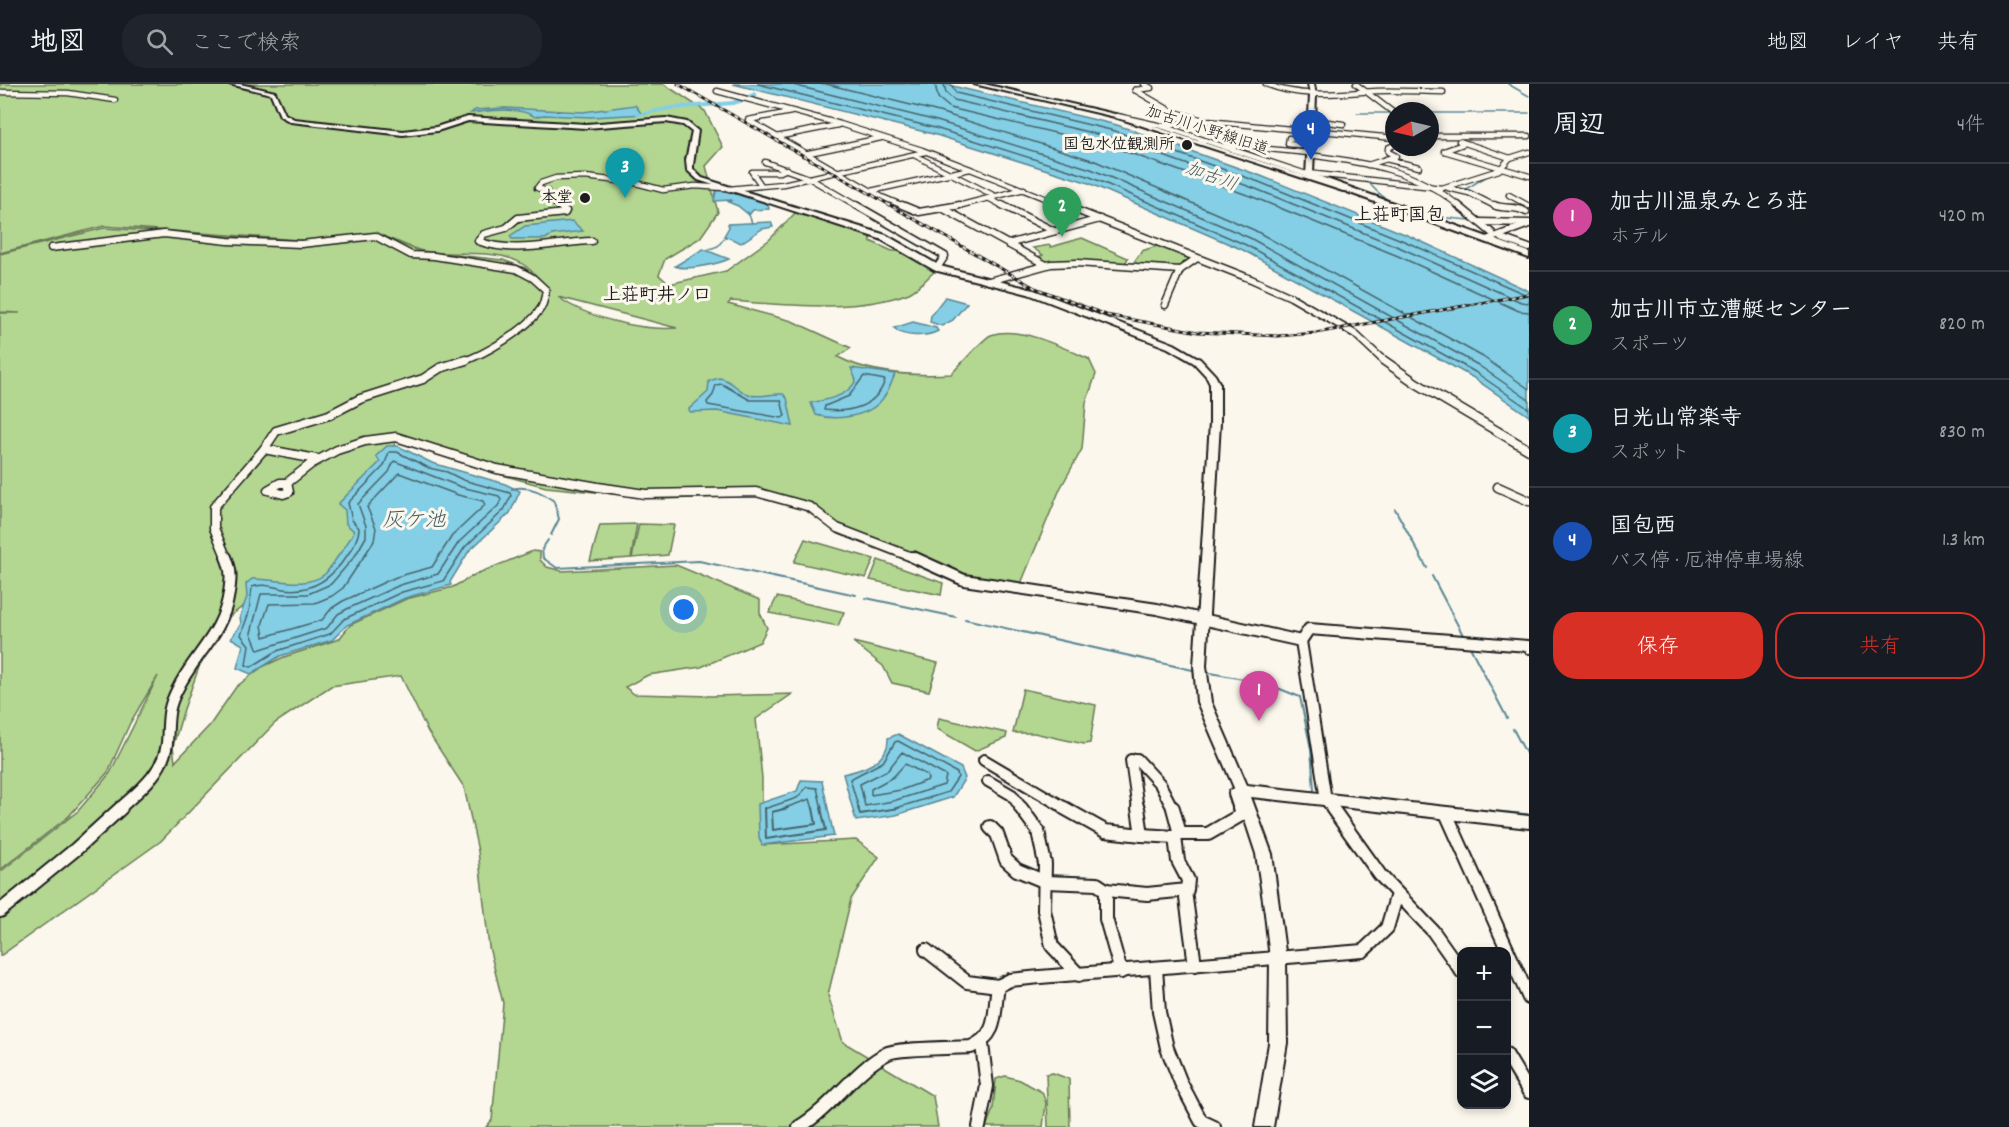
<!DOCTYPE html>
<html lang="ja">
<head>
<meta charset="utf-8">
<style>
  :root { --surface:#171b24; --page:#20242c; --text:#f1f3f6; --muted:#9ea1a6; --line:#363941; --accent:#d93025 }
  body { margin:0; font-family:Dekko,"Klee One",sans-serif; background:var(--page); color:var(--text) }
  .controls { position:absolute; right:18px; bottom:18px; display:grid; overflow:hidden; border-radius:12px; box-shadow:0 3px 9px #0003 }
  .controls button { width:54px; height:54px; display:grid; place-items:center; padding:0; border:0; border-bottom:2px solid var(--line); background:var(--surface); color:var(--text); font:30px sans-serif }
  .compass { position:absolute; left:1385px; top:18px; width:54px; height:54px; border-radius:50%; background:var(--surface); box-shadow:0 3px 9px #0003; rotate:262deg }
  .you { position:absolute; left:684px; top:526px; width:21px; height:21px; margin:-15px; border:4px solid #fff; border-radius:50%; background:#1a73e8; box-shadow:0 0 0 9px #1a73e833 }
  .badge { display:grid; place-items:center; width:39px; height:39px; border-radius:50%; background:var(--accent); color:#fff; font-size:20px; font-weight:700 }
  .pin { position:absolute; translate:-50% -50px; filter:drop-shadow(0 2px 3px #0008) }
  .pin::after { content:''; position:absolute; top:32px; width:21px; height:18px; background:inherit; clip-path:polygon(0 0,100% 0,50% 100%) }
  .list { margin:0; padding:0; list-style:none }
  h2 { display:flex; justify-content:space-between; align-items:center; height:78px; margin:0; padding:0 24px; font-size:26px }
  h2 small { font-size:20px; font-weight:400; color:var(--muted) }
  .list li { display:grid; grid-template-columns:39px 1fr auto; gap:18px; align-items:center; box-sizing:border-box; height:108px; padding:0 24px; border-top:2px solid var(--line) }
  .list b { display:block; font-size:22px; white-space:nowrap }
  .list p { margin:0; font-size:20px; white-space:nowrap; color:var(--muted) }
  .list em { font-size:20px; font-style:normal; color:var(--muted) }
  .actions { display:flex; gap:12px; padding:18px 24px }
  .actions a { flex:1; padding:14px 0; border:2px solid var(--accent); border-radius:24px; text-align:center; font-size:21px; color:var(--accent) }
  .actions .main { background:var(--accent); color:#fff }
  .icon { flex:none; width:33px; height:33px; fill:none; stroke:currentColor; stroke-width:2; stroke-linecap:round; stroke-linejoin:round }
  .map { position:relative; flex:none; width:1529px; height:1043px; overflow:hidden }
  header { display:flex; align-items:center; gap:36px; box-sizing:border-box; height:84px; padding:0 30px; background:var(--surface); border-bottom:2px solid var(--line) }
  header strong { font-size:28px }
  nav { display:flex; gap:33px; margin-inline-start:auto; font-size:21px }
  .search { width:420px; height:54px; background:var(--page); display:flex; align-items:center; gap:15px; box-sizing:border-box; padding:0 21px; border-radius:24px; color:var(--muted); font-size:22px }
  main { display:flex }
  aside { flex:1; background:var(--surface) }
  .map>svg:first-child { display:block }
  .green { fill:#b3d691; stroke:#687956; stroke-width:1.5; fill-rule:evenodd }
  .water { fill:#84cfe5; stroke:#5a8795; stroke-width:1.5 }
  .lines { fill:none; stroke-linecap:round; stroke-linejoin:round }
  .shore-far1 { stroke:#46646c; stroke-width:1.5 }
  .shore { stroke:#46646c; stroke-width:2 }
  .stream-far2 { stroke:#5a8795; stroke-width:1.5 }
  .stream-far1 { stroke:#5a8795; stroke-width:2 }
  .stream { stroke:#5a8795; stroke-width:3 }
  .river { fill:#84cfe5; fill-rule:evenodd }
  .minor-far4-casing { stroke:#1c1c1c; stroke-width:7 }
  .minor-far3-casing { stroke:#1c1c1c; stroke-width:9 }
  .minor-far2-casing { stroke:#1c1c1c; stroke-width:11 }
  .minor-far1-casing { stroke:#1c1c1c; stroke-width:14 }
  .minor-casing { stroke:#1c1c1c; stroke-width:16 }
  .tertiary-casing { stroke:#1c1c1c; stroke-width:4 }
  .secondary-casing { stroke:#1c1c1c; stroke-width:4 }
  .minor-far4 { stroke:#fbf7ec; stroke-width:4.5 }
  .minor-far3 { stroke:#fbf7ec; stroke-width:6 }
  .minor-far2 { stroke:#fbf7ec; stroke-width:8 }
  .minor-far1 { stroke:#fbf7ec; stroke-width:10 }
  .minor { stroke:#fbf7ec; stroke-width:12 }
  .tertiary { fill:#fbf7ec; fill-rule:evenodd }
  .secondary { fill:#fbf7ec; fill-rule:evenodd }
  .rail-casing { stroke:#1c1c1c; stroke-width:3 }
  .rail { stroke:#fbf7ec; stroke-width:1.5; stroke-dasharray:4; stroke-linecap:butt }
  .poi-dot { fill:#1c1c1c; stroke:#fbf7ec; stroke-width:2 }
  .labels { text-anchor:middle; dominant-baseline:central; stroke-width:6; stroke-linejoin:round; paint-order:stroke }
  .far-street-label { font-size:16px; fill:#1c1c1c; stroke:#fbf7ec }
  .far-poi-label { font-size:16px; font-weight:bold; fill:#1c1c1c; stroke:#fbf7ec; text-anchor:end }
  .far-water-label { font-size:18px; font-style:italic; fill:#405b62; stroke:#fbf7ec }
  .far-quarter-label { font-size:18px; font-weight:bold; fill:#1c1c1c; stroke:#fbf7ec }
  .water-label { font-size:21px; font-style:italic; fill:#405b62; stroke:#fbf7ec }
</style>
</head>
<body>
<header>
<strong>地図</strong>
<div class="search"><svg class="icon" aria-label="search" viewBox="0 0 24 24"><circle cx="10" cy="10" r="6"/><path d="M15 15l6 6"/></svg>ここで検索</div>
<nav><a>地図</a><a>レイヤ</a><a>共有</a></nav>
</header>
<main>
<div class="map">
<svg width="1529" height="1043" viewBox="0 0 1529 1043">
  <rect width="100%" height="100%" fill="#fbf7ec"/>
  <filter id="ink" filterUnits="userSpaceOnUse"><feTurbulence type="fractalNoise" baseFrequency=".0167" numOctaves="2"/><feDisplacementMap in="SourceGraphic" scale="12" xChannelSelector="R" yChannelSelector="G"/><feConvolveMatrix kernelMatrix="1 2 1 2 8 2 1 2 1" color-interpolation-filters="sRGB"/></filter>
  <g filter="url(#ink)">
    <!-- green -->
    <g class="green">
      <path d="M0 0H664L705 27 723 63 706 82 718 128 700 154 665 175 659 191 669 200 726 187 769 156 797 127 871 151 870 157 892 167H907L934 188C927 194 918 205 909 209 857 229 786 221 731 217L728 220 792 237 851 264 838 273C870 290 915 292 951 290 959 283 983 254 991 251 1019 241 1064 264 1089 275L1096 290 1086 319 1082 365 1060 405 1020 502 936 488 842 451 800 423 762 412 663 415 546 403 491 388 396 357 360 444 328 494 265 506 218 541 203 572 184 625 173 662 175 678 210 641 236 603 262 583 284 573 339 555 350 541 406 515 453 503 476 490 533 467 540 468V476L547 483 562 487 676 481 760 516V529L767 544 760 558 701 583 648 591 625 603 634 610 711 612 792 610 756 635 762 694V761L856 756 879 773 851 815 828 911 843 958 933 1012 938 1043H486L492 1036 503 919 489 863 478 767 464 703 428 648 401 592 331 602 275 639 161 757 0 872V788L78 727 110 689 158 592 130 639 108 688 69 732 0 786V229H20L0 228V170L104 144 312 157 104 142 0 169ZM383 153C397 156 410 164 423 167 453 173 499 163 524 181 534 188 542 198 551 207L525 184 503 176 420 167ZM558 213 677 244C642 247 587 234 558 213Z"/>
      <path d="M1082 154 1128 174 1124 181 1046 178 1035 174 1043 171 1033 164 1050 161 1051 163Z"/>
      <path d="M1160 161 1192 174 1181 184 1131 182 1142 167Z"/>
      <path d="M637 440 631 474 590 477 600 441Z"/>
      <path d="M639 440 674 441 668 471 632 474Z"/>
      <path d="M805 455 874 475 866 494 794 478Z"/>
      <path d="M878 476 943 499 941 511 870 496Z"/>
      <path d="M777 513 844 528 838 542 769 529Z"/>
      <path d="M853 558 938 579 929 607 892 599 883 582Z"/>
      <path d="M1023 605 1096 621 1090 659 1084 660 1034 649H1013Z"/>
      <path d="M939 634 1007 649 1006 654 975 667 939 646 937 644Z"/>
      <path d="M1053 989 1069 995 1070 1043H1048L1046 990Z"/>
      <path d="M1005 992 1020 996 1042 1008 1046 1019 1043 1043H986L993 1025 996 995Z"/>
    </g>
    <!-- water -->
    <g class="water">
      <path d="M733 0H944L1117 41 1261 92 1407 151 1529 207V332L1472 293 1243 166 1086 98 933 50Z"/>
      <path d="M635 21 641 29 647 30 591 33 543 31 535 33C521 22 489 27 471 29L475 26 505 24 583 28Z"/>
      <path d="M723 106 768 120 769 125 753 126 749 131 738 122 728 118 732 116 714 117 716 107Z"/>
      <path d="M572 137 583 147 552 151 545 155H512L510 152 525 142Z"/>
      <path d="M771 138 773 143 762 145 741 159 724 152 729 143 728 140Z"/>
      <path d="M703 165 729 175C718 180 686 187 675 182Z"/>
      <path d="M945 213 967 219 953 236 942 242 930 238 931 231Z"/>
      <path d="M913 238 936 244 938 247C927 253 903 254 894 244Z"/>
      <path d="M851 284 895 290C891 301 887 311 879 319 865 333 834 337 816 331L811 319C828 315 848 313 856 296Z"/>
      <path d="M719 294C731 295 738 307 749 311 760 314 771 309 783 310L787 314 793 342 717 327 690 328 689 325 708 308 709 297Z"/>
      <path d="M387 362H398L432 379 505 400 520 407 510 429 469 467 450 498 451 501 405 514 347 541 332 556 280 572 251 590 237 584 243 561 231 554 241 540 240 532 247 513 246 500 252 495C274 494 305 506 325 490 329 486 333 479 336 475 342 466 350 457 354 447L346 440 345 426 338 420 380 378 376 372Z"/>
      <path d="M898 650 961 684 965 694 953 713 896 731 856 737 843 690C862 686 889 678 888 654Z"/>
      <path d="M801 696 822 697 834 752 762 761 759 753 758 720 797 707Z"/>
    </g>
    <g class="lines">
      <!-- shore-far1 -->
      <g class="shore-far1">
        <path d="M758 0 935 44 1088 92 1246 161 1475 288 1529 325"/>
        <path d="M789 0 937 37 1091 85 1250 154 1478 281 1529 316"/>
        <path d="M826 0 939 28 1095 77 1254 146 1483 273 1529 305"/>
        <path d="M935 0 938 14 950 24 1110 62 1253 113 1398 172 1519 227 1529 228"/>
        <path d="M944 0 946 9 954 16 1113 54 1256 105 1401 164 1521 218 1529 219"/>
        <path d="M951 0 956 9 1115 47 1259 98 1404 157 1529 212"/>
        <path d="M864 292 885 296C877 323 849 329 824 326L825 322 849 312Z"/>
        <path d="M722 300 750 316H781L785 332 782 334 708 321 707 318 713 311 716 301Z"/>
        <path d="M389 368H397L429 384 447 388 463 396 510 409 511 412 504 426 465 463 443 497 402 508 344 535 330 550 277 567 251 583 246 581 249 561 241 551 249 528 252 503C263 499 272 503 284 505 311 509 331 495 346 473 352 465 359 455 359 444L352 436 348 419 384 382Z"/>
        <path d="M394 377 461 403 499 412 501 416 498 422 459 458 438 490 400 501 347 525 338 530 327 544 258 566 251 549 261 510H308L331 500 355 472 366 453V442L358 420 389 388Z"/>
        <path d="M399 389 458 411 483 417 485 421 452 452 432 483 396 493 343 517 332 524 322 536 264 553 262 541 269 520 315 519 332 512 343 504 374 457 376 444 367 423Z"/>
        <path d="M902 668 946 692 944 701 893 717 865 722 860 700 888 686Z"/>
        <path d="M905 680 927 691 928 696 901 706 871 711V705L893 693Z"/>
        <path d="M764 725 797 714 807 703 817 704 822 725"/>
        <path d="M782 725 810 715 813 725"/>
        <path d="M859 725 850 695 883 678 895 658 898 657 957 689 958 693 948 708 893 725"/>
      </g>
      <!-- shore -->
      <g class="shore">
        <path d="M765 724 766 755 826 746 821 724"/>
        <path d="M788 724 772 728 773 746 816 740 813 724"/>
        <path d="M858 724 860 730 899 724"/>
      </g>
      <!-- stream-far2 -->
      <g class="stream-far2">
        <path d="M1508 0 1529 12"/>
        <path d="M1357 29H1390"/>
        <path d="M1430 29H1529"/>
        <path d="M695 95 708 101"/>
        <path d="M1368 97C1390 129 1437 134 1473 136"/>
        <path d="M1464 106 1489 91"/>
        <path d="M748 128 752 139"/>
        <path d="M707 166 718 162 726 152"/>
      </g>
      <!-- stream-far1 -->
      <g class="stream-far1">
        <path d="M512 405C527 401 542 408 554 417L559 435 551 451"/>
        <path d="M1395 425 1427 484"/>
        <path d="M548 456 542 465 543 474 557 484 699 477 856 511"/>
        <path d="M1432 492 1464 553"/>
        <path d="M866 514 956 533"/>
        <path d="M965 535 1197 587"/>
        <path d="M1470 563 1507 634"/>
        <path d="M1205 588 1265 599 1300 613 1311 665 1314 706"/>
        <path d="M1513 645 1529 675"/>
        <path d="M1449 723 1472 725"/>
      </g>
      <!-- stream -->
      <path class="stream" d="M1457 724 1529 731"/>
      <!-- river -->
      <g class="river">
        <path d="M755 8 758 12 748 15 744 13Z"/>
        <path d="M741 14 744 18 733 21 670 26 639 32 635 30 670 22 732 17Z"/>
      </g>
      <defs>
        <g id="minor-far4">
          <path d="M1266 0C1303 15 1338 9 1377 7 1399 6 1421 8 1443 8"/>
          <path d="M1356 0 1394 29"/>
          <path d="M1135 6 1171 27 1207 37 1311 47"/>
          <path d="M1135 6 1151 4 1144 0"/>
          <path d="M717 7 840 40 922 66 1067 123"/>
          <path d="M0 8 68 9 115 16"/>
          <path d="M791 28 748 36 882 113 906 123"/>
          <path d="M1117 32 1162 42 1206 37"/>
          <path d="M1312 36 1343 40"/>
          <path d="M1162 42 1309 91"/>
          <path d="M1311 46 1394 54"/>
          <path d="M1430 52H1529"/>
          <path d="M776 53 838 41"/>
          <path d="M1459 57 1510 74"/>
          <path d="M1463 60 1444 67 1529 92"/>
          <path d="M1226 61 1309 69"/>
          <path d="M1309 62 1288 60 1289 54 1310 58"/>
          <path d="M804 70 881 54"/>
          <path d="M914 71 995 112"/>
          <path d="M1309 71C1362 78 1418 86 1460 123"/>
          <path d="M1386 75 1419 83"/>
          <path d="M765 78 809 94 859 123"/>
          <path d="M1368 81 1396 72 1388 68V64L1394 61"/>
          <path d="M1307 89 1442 104 1499 86 1510 74 1529 68"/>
          <path d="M761 101 752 88H780L787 85"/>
          <path d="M1448 104 1469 109 1497 123"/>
          <path d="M729 105 783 100 925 68"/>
          <path d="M871 107 970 85"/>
          <path d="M1509 111 1529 122"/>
          <path d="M988 114 1005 123"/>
          <path d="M560 123 547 114V107L537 104 541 99 556 94 585 93 636 99 663 106 695 102 725 104"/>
          <path d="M954 123 1024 105"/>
        </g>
        <g id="minor-far3">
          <path d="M558 121 566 127 565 129 518 134 506 144 484 150 478 157C515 171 554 158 592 157"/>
          <path d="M856 121 945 172 937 184"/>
          <path d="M902 121 919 128 960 121"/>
          <path d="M1002 121 1054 147"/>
          <path d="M1063 121 1251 195 1291 213 1355 250 1385 278"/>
          <path d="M1458 121 1492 149"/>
          <path d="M1494 121C1504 126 1517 121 1526 128"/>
          <path d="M944 125 1046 181"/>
          <path d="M1479 138 1529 139"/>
          <path d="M1501 154 1529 164"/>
          <path d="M1489 155 1529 140"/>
          <path d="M1008 160 1100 135"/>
          <path d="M51 164 164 150 228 157 301 160 375 152 411 171 434 172 516 185 533 194 546 206C545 212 544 219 541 224 528 245 484 271 461 278"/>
          <path d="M989 197 1051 180 1077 179 1180 186 1197 174"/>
          <path d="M1165 221 1180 186"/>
        </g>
        <g id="minor-far2">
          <path d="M1383 276 1416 299 1529 366"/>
          <path d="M316 375 264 365 276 347 329 331 360 315 423 295 440 284 466 276"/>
          <path d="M280 399H287L289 408 283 410 268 406Z"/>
          <path d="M287 399 311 380 337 366 365 357 396 353 497 385 598 403 645 410 756 408 810 423 837 444 917 475"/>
          <path d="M1498 403 1529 417"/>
          <path d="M227 475 214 444V423L264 365"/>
        </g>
        <g id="minor-far1">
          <path d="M913 473 964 496 1157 525 1301 557"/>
          <path d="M1137 675 1160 700 1173 725"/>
          <path d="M984 676 1067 725"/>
          <path d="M1131 676 1138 725"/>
          <path d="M988 697 1012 711 1022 725"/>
          <path d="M119 725C139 707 164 688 167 659 169 637 166 627 177 606 194 570 223 551 229 509 231 495 232 487 226 473"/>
          <path d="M1239 725 1234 710 1242 706"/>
          <path d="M1333 725 1326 716 1301 557 1309 545 1528 562 1529 564"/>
        </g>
        <g id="minor">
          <path d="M1021 724 1038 747 1045 780 1044 826 1052 862 1079 891"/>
          <path d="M1064 724 1105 747 1142 751 1138 724"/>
          <path d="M1173 724 1180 750"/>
          <path d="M1332 724 1380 791 1433 847 1462 888"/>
          <path d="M1446 729 1529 914"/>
          <path d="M990 743 997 750 1006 776 1017 786 1046 798 1097 800 1106 806 1147 810 1187 806 1188 796 1178 777 1175 753 1180 750H1208L1241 731 1239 724"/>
          <path d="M1142 751 1175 753"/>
          <path d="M1106 806V835L1121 888"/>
          <path d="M1185 807 1195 881"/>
          <path d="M0 827 76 765 121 724"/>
          <path d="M926 866 967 898 998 902 1010 896 1040 893 1363 867 1387 844 1397 810"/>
          <path d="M1156 884 1159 928 1167 964 1181 999 1201 1037 1214 1043"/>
          <path d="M1506 970 1529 1008"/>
          <path d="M799 1043C832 1024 855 985 888 969 898 964 956 964 971 963 1000 950 993 929 998 902"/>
          <path d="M979 1043 987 1002 982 960"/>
        </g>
        <g id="tertiary">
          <path d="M229 0H240L275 8 285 30 294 35 403 47 436 43 468 33 586 40 666 34 687 38 698 47 693 81V85L702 94 886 151 940 182 1034 206 1174 260 1200 275 1215 291 1220 300V339L1206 582 1211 618 1247 701 1529 732V744L1251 713 1272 770 1286 875 1287 959 1273 1043H1255L1269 959 1270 875 1265 830 1256 770 1235 706 1197 618 1194 582 1210 339V300L1206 292 1194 279 1168 264 1028 210 934 186 880 155 698 96 687 86 686 76 692 48 683 41 666 38 586 44 468 37 437 47 403 51 291 38 280 32 271 10Z"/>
          <path d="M974 0H984L1119 31 1348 106 1343 107 1115 33Z"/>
        </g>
        <path id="secondary" d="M1308 0H1314L1316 11 1313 90 1529 168V174L1306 93 1310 11Z"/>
      </defs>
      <!-- minor-far4 casing -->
      <use href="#minor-far4" class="minor-far4-casing"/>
      <!-- minor-far3 casing -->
      <use href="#minor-far3" class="minor-far3-casing"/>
      <!-- minor-far2 casing -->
      <use href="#minor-far2" class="minor-far2-casing"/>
      <!-- minor-far1 casing -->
      <use href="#minor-far1" class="minor-far1-casing"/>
      <!-- minor casing -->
      <use href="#minor" class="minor-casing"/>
      <!-- tertiary casing -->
      <use href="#tertiary" class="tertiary-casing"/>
      <!-- secondary casing -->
      <use href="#secondary" class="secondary-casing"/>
      <!-- minor-far4 -->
      <use href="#minor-far4" class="minor-far4"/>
      <!-- minor-far3 -->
      <use href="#minor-far3" class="minor-far3"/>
      <!-- minor-far2 -->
      <use href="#minor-far2" class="minor-far2"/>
      <!-- minor-far1 -->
      <use href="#minor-far1" class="minor-far1"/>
      <!-- minor -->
      <use href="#minor" class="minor"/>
      <!-- tertiary -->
      <use href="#tertiary" class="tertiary"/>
      <!-- secondary -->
      <use href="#secondary" class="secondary"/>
      <defs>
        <path id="rail" d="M678 0 1035 204 1106 231 1198 248 1278 252 1316 249 1529 210"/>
      </defs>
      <!-- rail casing -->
      <use href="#rail" class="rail-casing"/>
      <!-- rail -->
      <use href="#rail" class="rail"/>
    </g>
  </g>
  <!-- markers -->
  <g class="poi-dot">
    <circle cx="1187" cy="61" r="6"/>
    <circle cx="585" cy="114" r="6"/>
  </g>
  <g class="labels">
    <!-- far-street labels -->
    <g class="far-street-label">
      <text transform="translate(1207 47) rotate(18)">加古川小野線旧道</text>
    </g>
    <!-- far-poi labels -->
    <g class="far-poi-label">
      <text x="1175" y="61">国包水位観測所</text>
      <text x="573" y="114">本堂</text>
    </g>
    <!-- far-water labels -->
    <g class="far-water-label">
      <text transform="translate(1211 94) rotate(20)">加古川</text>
    </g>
    <!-- far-quarter labels -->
    <g class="far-quarter-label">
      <text x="1399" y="132">上荘町国包</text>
      <text x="657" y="212">上荘町井ノ口</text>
    </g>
    <!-- water labels -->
    <g class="water-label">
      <text x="414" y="438">灰ケ池</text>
    </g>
  </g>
</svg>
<div class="controls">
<button>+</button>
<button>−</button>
<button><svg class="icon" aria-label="layers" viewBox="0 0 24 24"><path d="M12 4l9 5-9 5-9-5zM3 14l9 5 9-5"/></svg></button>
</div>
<svg class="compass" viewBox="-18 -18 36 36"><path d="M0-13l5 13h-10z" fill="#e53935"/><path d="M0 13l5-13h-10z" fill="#9ea1a6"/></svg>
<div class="you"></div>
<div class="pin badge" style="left:1259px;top:637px;background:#d1479c">1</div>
<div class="pin badge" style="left:1062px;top:153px;background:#2e9e5b">2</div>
<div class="pin badge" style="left:625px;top:114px;background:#0f9aa8">3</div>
<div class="pin badge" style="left:1311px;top:76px;background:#1a4fb4">4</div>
</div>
<aside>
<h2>周辺<small>4件</small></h2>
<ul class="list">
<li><span class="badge" style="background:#d1479c">1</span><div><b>加古川温泉みとろ荘</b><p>ホテル</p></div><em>420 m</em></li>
<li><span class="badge" style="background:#2e9e5b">2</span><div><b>加古川市立漕艇センター</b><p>スポーツ</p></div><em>820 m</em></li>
<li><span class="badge" style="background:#0f9aa8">3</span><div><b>日光山常楽寺</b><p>スポット</p></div><em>830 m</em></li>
<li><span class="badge" style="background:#1a4fb4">4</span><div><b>国包西</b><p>バス停 · 厄神停車場線</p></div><em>1.3 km</em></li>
</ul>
<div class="actions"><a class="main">保存</a><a>共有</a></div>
</aside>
</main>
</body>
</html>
